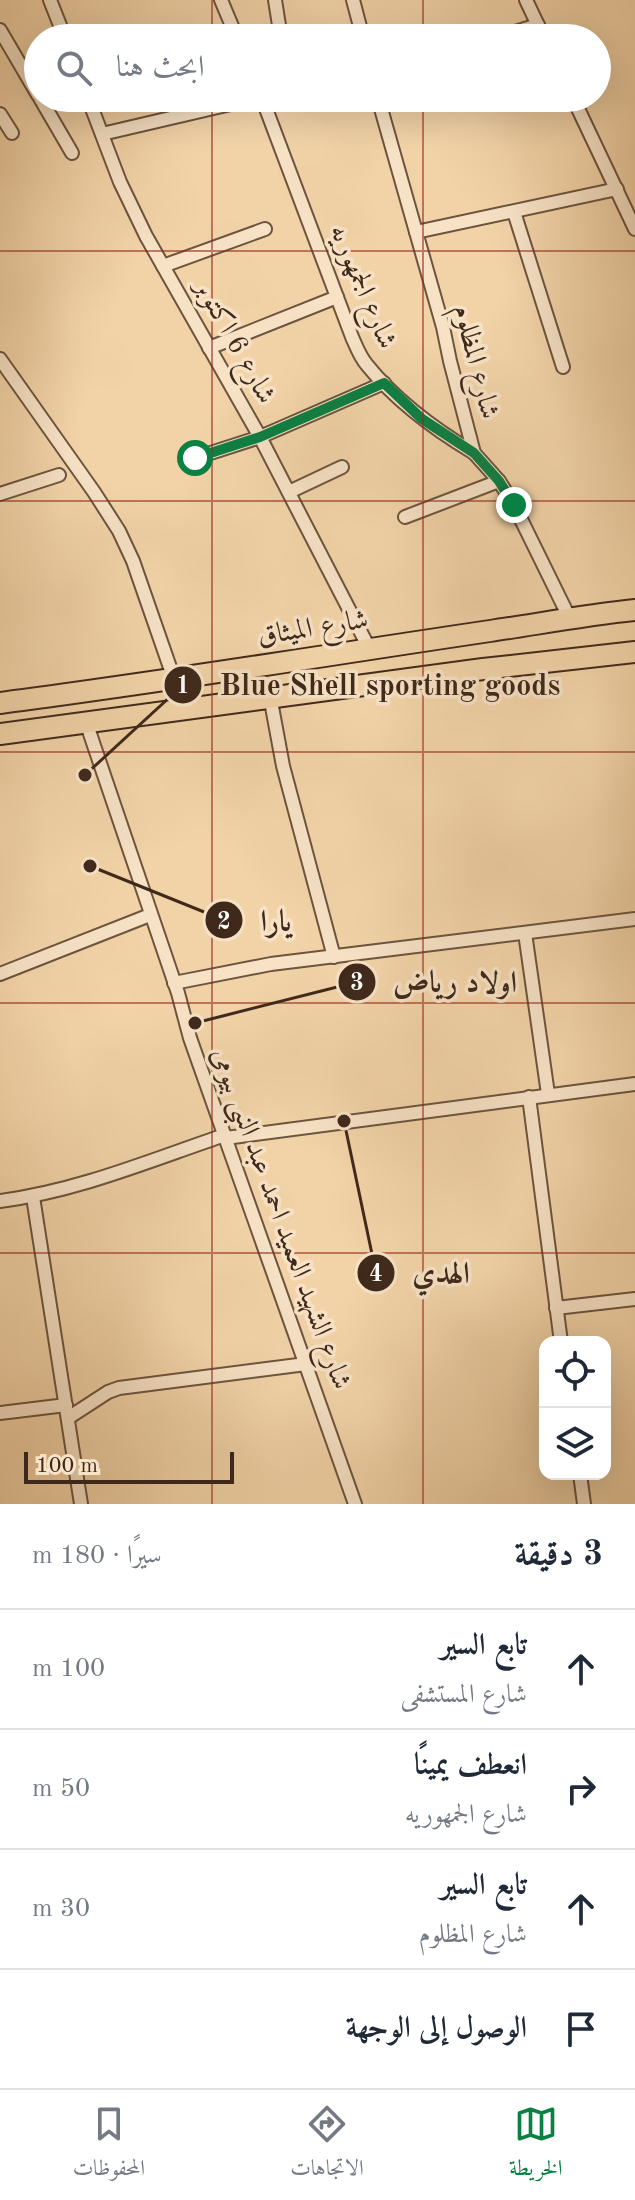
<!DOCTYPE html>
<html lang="ar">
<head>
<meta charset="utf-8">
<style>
  :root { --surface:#fff; --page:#f6f6f7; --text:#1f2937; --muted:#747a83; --line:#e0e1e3; --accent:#0b8043 }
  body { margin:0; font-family:"Old Standard TT",Amiri,serif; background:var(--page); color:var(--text); direction:rtl }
  .controls { position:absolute; right:24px; bottom:24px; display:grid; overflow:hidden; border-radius:16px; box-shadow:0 8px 32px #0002 }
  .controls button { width:72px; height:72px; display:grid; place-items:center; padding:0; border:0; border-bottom:2px solid var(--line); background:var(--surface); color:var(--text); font:40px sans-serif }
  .scale { position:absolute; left:24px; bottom:20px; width:210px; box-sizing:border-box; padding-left:8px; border:4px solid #3f291b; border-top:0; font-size:22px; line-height:28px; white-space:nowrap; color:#3f291b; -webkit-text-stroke:6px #f7e2c6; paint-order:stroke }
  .stop { position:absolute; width:24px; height:24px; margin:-18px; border:6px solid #0b8043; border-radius:50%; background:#fff }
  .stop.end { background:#0b8043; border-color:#fff; box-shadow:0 2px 8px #0008 }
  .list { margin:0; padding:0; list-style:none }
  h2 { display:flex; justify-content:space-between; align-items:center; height:104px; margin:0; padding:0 32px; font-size:34px }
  h2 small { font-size:26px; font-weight:400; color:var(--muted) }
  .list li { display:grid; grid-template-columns:52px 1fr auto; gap:24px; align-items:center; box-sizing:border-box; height:120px; padding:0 32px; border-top:2px solid var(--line) }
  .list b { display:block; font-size:30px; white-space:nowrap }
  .list p { margin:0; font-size:26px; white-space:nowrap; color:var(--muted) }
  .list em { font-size:26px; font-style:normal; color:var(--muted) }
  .icon { flex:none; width:44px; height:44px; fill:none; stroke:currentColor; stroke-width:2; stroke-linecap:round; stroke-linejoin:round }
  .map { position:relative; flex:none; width:635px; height:1504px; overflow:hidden; direction:ltr }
  .search { position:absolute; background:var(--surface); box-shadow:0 8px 32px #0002; left:24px; right:24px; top:24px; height:88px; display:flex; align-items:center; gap:20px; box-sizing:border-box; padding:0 28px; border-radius:44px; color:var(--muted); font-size:30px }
  .sheet { height:584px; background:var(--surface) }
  nav { display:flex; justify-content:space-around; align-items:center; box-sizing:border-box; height:112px; border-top:2px solid var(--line); background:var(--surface); font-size:22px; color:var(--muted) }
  nav a { display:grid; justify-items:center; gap:4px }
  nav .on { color:var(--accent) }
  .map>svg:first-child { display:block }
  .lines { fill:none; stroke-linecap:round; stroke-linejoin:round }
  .minor-casing { stroke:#6c543e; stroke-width:16 }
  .primary-casing { stroke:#3f291b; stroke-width:24 }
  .minor { stroke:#f7e2c6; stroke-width:12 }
  .primary { stroke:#f2d3a8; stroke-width:20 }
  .route { stroke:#0b8043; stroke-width:10 }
  .grid { fill:none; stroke:#8f2418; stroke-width:2; stroke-opacity:0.55 }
  .labels { text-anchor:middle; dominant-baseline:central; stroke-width:7; stroke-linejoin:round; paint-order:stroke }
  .street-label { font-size:28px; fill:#3f291b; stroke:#f7e2c6 }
  .leader { fill:none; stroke:#3f291b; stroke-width:3 }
  .callout-dot { fill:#3f291b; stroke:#f7e2c6; stroke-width:3 }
  .mark-label { font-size:24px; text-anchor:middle; font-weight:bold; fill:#fff }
  .callout-label { font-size:30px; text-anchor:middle; font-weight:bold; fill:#3f291b; stroke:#f7e2c6; stroke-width:7; stroke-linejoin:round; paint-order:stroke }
</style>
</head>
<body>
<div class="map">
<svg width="635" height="1504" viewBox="0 0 635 1504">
  <rect width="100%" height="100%" fill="#f2d3a8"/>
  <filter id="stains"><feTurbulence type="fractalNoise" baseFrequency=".0025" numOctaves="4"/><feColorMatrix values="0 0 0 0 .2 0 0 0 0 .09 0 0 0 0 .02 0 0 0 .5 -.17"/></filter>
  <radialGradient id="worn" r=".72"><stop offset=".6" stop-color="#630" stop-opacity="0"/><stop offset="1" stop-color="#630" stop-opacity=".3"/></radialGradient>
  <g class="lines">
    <defs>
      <g id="minor">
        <path d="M50 0 65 38"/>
        <path d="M221 0 237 38"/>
        <path d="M275 0 281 38"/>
        <path d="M353 0 363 38"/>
        <path d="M526 0 544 38"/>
        <path d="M0 30 38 95"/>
        <path d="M495 38 538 25"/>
        <path d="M40 98 72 153"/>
        <path d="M88 98 120 182 146 236 260 437 369 648"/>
        <path d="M262 98 352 337C356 346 360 357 367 365 396 401 434 429 474 453"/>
        <path d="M378 98 443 327 450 361 474 453 499 481 514 505 569 617"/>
        <path d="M573 98 635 229"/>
        <path d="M0 114 12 133"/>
        <path d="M102 134 256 98"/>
        <path d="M514 212 563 367"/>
        <path d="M416 232 617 189"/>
        <path d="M163 266 265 229"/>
        <path d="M209 348 337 297"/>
        <path d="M0 359 94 492 119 531 133 561 174 679"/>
        <path d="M195 458 260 437 384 383"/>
        <path d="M289 492 342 467"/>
        <path d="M0 494 59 475"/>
        <path d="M405 517 499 481"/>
        <path d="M270 696 283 766 334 957"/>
        <path d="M86 722 178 993 190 1038 355 1504"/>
        <path d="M525 933 548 1094"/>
        <path d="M0 974 150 915"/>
        <path d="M174 983 271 964 635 919"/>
        <path d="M529 1097 561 1342"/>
        <path d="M226 1138 635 1084"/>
        <path d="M33 1197 81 1504"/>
        <path d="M0 1201C78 1191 151 1160 225 1135"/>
        <path d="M556 1308 635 1299"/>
        <path d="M0 1413 66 1405"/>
        <path d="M68 1418 108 1392 119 1388 306 1364"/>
        <path d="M580 1474 584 1504"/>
      </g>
      <g id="primary">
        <path d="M0 703C164 682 327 655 490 631 538 624 586 615 635 610"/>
        <path d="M0 734 483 669 635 652"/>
      </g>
    </defs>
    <!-- minor casing -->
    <use href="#minor" class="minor-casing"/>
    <!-- primary casing -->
    <use href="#primary" class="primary-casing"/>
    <!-- minor -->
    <use href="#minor" class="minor"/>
    <!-- primary -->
    <use href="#primary" class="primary"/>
  </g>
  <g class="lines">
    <!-- route -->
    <path class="route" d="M195 458 260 437 384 383 422 419 474 453 499 481 514 505"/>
  </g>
  <!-- grid -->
  <path class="grid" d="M212 0V38M423 0V38M212 98V1504M423 98V1504M0 251H635M0 501H635M0 752H635M0 1003H635M0 1253H635"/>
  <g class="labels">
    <!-- street labels -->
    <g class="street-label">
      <text transform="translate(362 287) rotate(67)">شارع الجمهوريه</text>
      <text transform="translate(234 342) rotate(61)">شارع 6 اكتوبر</text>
      <text transform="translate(475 362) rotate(76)">شارع المظلوم</text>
      <text transform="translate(313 629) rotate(-9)">شارع الميثاق</text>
      <text transform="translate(280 1219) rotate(70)">شارع الشهيد العميد احمد عبد النبى بيومى</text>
    </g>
  </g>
  <!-- callouts -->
  <path class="leader" d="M85 775L183 685M90 866L224 920M195 1023L357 982M344 1121L376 1273"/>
  <g class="callout-dot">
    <circle cx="85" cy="775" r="8"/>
    <circle cx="90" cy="866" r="8"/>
    <circle cx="195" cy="1023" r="8"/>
    <circle cx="344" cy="1121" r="8"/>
    <circle cx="183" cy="685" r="20"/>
    <circle cx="224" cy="920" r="20"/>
    <circle cx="357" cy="982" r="20"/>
    <circle cx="376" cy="1273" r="20"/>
  </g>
  <g class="mark-label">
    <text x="183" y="693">1</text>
    <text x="224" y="929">2</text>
    <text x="357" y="990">3</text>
    <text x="376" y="1281">4</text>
  </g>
  <g class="callout-label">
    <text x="390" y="695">Blue Shell sporting goods</text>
    <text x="276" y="931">يارا</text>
    <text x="455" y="992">اولاد رياض</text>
    <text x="441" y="1283">الهدي</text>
  </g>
  <rect width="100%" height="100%" filter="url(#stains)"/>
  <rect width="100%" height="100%" fill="url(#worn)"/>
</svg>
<div class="controls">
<button><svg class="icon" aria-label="locate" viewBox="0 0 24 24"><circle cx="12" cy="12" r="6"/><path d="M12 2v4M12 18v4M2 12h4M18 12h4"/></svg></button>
<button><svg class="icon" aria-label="layers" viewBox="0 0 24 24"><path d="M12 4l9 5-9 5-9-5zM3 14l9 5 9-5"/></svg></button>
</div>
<div class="scale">100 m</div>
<div class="stop" style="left:195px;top:458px"></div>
<div class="stop end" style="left:514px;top:505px"></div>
<div class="search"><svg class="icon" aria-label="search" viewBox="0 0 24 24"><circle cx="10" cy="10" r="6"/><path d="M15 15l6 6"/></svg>ابحث هنا</div>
</div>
<section class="sheet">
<h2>3 دقيقة<small>سيرًا · 180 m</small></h2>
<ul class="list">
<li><svg class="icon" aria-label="ahead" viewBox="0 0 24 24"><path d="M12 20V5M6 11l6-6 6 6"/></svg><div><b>تابع السير</b><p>شارع المستشفى</p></div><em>100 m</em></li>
<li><svg class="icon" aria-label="right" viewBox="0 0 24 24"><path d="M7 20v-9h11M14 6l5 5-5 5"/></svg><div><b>انعطف يمينًا</b><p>شارع الجمهوريه</p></div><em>50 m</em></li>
<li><svg class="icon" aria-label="ahead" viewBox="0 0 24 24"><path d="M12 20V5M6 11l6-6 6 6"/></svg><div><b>تابع السير</b><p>شارع المظلوم</p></div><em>30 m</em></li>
<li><svg class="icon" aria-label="arrive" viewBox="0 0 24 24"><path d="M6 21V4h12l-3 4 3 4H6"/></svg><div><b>الوصول إلى الوجهة</b></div></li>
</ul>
</section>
<nav>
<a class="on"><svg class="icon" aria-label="map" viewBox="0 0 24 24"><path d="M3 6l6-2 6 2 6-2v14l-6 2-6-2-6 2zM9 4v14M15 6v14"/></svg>الخريطة</a>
<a><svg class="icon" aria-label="directions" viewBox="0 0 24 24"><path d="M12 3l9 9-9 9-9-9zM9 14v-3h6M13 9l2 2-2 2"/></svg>الاتجاهات</a>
<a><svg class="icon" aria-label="saved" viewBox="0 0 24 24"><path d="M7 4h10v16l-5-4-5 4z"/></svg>المحفوظات</a>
</nav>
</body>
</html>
